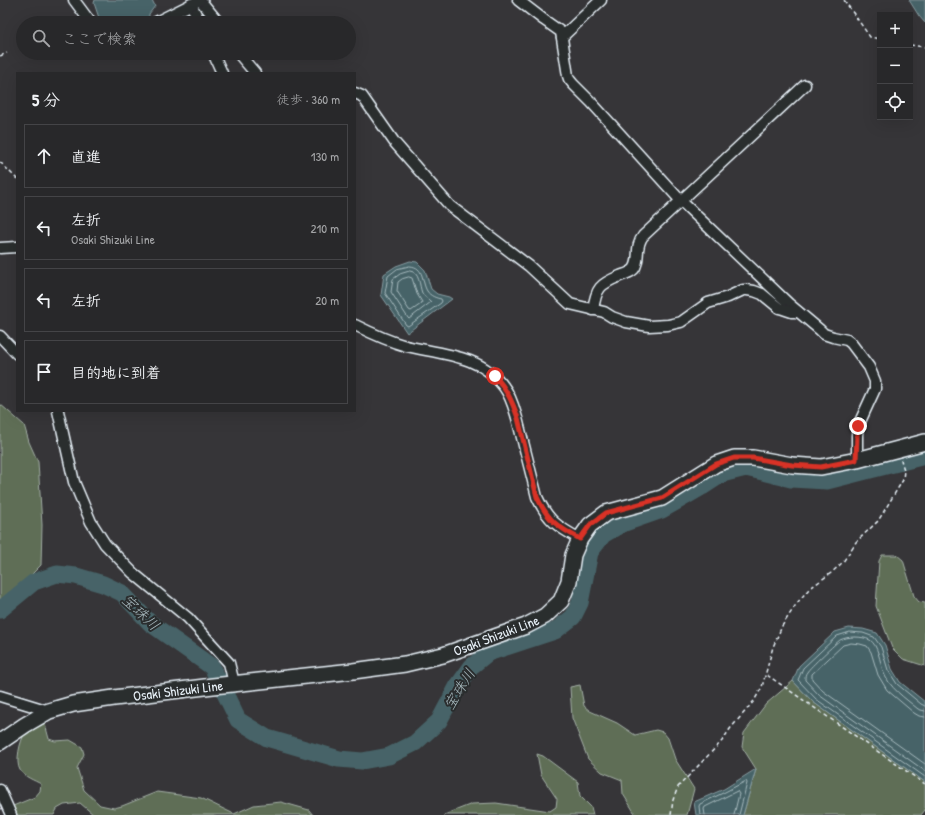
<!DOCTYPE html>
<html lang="ja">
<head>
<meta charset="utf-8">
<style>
  :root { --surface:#28282a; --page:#303032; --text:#f1f3f6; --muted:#a5a6a8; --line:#444447 }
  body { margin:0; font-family:"Patrick Hand","Klee One",sans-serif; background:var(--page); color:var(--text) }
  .controls { position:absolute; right:12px; top:12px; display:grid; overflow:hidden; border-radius:0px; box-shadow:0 4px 16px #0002 }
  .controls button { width:36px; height:36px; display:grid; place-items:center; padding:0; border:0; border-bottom:1px solid var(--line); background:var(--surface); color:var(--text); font:20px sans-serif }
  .stop { position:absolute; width:12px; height:12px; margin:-9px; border:3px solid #d93025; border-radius:50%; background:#fff }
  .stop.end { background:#d93025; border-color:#fff; box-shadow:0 1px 4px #0008 }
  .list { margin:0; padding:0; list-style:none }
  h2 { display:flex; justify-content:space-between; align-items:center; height:52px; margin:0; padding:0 16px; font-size:17px }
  h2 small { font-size:13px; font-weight:400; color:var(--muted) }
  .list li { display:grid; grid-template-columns:26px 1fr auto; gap:12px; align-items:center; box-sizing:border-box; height:64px; margin:0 8px 8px; padding:0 8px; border:1px solid var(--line); border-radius:0px }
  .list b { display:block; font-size:15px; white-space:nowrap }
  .list p { margin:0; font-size:13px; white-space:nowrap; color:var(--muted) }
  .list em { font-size:13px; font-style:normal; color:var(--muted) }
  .icon { flex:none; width:22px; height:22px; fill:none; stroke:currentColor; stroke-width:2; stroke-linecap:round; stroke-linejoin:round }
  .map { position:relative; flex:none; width:925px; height:815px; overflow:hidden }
  .search { position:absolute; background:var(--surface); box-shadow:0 4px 16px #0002; left:16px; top:16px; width:340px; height:44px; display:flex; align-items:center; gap:10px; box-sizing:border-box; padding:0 14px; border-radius:22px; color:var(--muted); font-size:15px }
  .panel { position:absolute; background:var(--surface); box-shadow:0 4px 16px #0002; left:16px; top:72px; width:340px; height:340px; border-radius:0px }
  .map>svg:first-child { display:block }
  .green { fill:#5f6e56; stroke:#a4b0a7 }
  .water { fill:#466468; stroke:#879ca2 }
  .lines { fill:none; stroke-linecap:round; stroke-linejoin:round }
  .shore { stroke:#a7b9be; stroke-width:1 }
  .river { stroke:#466468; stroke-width:17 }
  .minor-casing { stroke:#e8f1f8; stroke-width:13 }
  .secondary-casing { stroke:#e8f1f8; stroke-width:18 }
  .path { stroke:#e8f1f8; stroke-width:1.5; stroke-dasharray:4 3; stroke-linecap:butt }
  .minor { stroke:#2a2d2e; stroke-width:10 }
  .secondary { stroke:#2a2d2e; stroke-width:15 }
  .route { stroke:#d93025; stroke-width:5 }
  .labels { text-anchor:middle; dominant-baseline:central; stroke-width:4; stroke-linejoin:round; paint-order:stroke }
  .street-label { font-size:14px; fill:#e8f1f8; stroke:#2a2d2e }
  .water-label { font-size:15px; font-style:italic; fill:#a7b9be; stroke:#2a2d2e }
</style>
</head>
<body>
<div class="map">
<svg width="925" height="815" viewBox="0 0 925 815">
  <rect width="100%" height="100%" fill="#363538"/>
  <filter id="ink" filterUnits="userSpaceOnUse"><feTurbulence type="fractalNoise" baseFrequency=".025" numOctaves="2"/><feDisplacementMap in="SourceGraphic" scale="8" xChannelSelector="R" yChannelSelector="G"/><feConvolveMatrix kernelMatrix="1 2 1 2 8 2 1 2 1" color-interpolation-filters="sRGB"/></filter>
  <g filter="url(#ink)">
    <!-- green -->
    <g class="green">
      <path d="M0 404 24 425 29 442 38 462 42 525 41 565 23 583 0 612Z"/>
      <path d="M882 555H897L903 560 914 596 919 602 925 603V666L903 659 892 648 876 606 879 561Z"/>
      <path d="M793 681 813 702 925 782V810L921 815H743L756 769 742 747 744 733 766 704Z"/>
      <path d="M580 685 584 706 590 711 617 723 635 735 656 730 663 732 668 738 675 759 694 789 687 815H636L623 794 622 780 602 772 588 759 572 718 570 687Z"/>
      <path d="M45 724 49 739 55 741 70 740 82 747 84 754 77 768 84 790 100 805 114 808 122 806 157 792 201 798 234 814 254 805 281 802 309 810 313 815H94L80 803 64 805 57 809 54 815H17L13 806 35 797 40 791 41 784C34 780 24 777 20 770 15 762 20 741 25 733 29 728 39 725 45 724Z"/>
      <path d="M537 754 543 756 578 782 580 796 591 807 593 815H444L472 804 496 803 550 811 556 807 557 799 541 775Z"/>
    </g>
    <!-- water -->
    <g class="water">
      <path d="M95 0H152L155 6 149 14V19L137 23H102L100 21 94 3Z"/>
      <path d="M909 0H925V23L919 16Z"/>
      <path d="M410 261 417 262 425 270 431 289 437 294 449 297 452 299 407 333 381 295 384 274 396 266Z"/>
      <path d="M849 628 863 629 877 633 885 645 892 669 900 682 925 702V782L813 702 793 681 799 666 835 632Z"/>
      <path d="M756 769 743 815H696L694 802 724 789Z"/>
    </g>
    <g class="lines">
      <!-- shore -->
      <g class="shore">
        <path d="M410 266C425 267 421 281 427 291 430 296 436 298 441 299L442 301 441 303 408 326 406 325 385 293 388 276 397 269Z"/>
        <path d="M410 271C420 272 419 285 422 293 424 297 429 299 431 302L409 319 408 318 391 292 393 279 400 274Z"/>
        <path d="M409 277 412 278 417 294 422 302 421 304 411 311 409 310 397 291 398 282 402 279Z"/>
        <path d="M925 706 921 704 897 684 888 670 881 647 874 637 863 633 850 632 837 636 803 668 798 680 799 681 816 699 925 777"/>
        <path d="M925 711 921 710 918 709C905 698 889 688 883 671 880 662 878 645 870 640 862 636 848 636 840 640 837 642 809 668 807 672 805 674 805 677 805 680L819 695 925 771"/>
        <path d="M925 717 919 716 914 713 887 690 878 675 871 652 867 646 860 644 851 643 843 645 812 674V679L823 691 925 764"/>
        <path d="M700 815 699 806 700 804 725 792 746 781 747 783 739 815"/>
        <path d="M705 815 704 809 705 807 737 791 739 794 734 815"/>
      </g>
      <!-- river -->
      <path class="river" d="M0 610 34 582 57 574 76 576 103 584 122 593 150 623 212 667 238 720 267 738 339 759 362 761 389 756 415 743 439 721 457 687 472 666 488 653 555 631 573 617 580 603 590 552 603 535 622 524 662 510 702 487 722 474 746 468 791 479 827 481 925 456"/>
      <defs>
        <g id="minor">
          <path d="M74 0 91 23"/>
          <path d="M200 0 219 23"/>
          <path d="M518 0 544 20 561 32 568 76 569 79 573 84 591 102 681 201 789 304 820 330 824 334 833 337 847 340 851 343 869 367 875 381V389L858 426 857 435V460"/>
          <path d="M191 4 200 23"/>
          <path d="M154 23 200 0"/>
          <path d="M562 37 601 0"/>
          <path d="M213 53 222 73"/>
          <path d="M238 53 255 73"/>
          <path d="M355 93 362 96 395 143 450 206 529 266 570 304 604 312 612 317 626 322 649 326 668 325 681 322 708 303 728 297 743 290H747L754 291 762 294 779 308 783 309 792 312H798"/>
          <path d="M0 248 17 247"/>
          <path d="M593 310C596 288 600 284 620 276 625 274 630 273 634 269 641 260 634 247 643 236L805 85"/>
          <path d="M355 325C371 333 388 341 406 346 441 354 482 355 504 387 511 396 514 408 517 418L537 497C548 521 558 527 580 539"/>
          <path d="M0 336 17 354"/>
          <path d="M58 411 74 482 91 522 105 544 133 573 188 618 229 663 234 683"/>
          <path d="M0 696 49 711"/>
          <path d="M0 790 11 815"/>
        </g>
        <path id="secondary" d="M0 742 25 725 49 711 73 704 114 698 213 686 353 671 405 664 443 655 526 626 545 616 561 601 569 581 573 555 580 539 590 525 606 513 662 498 716 464 734 458H753L792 465 821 467 857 460 925 442"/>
      </defs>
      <!-- minor casing -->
      <use href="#minor" class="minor-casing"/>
      <!-- secondary casing -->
      <use href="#secondary" class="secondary-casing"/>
      <!-- path -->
      <g class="path">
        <path d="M844 0 870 37 880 39"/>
        <path d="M910 45 925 47"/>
        <path d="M0 56 7 53"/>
        <path d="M0 162 17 179"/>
        <path d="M767 675 925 784"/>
        <path d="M671 815 673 800 678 787 722 741 730 729 754 701 762 687 773 647 782 626 797 603 809 589 831 573 843 562 856 542 878 521 903 480 904 470 901 460"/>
      </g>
      <!-- minor -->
      <use href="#minor" class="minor"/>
      <!-- secondary -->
      <use href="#secondary" class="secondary"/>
    </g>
  </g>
  <g class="lines" filter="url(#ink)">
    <!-- route -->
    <path class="route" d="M495 376C507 390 512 401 518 418L537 497C548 521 558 527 580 539L590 525 606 513 662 498 716 464 734 458H753L792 465 821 467 856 460 857 435 858 426"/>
  </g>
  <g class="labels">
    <!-- street labels -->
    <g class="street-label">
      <text transform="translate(496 635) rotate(-21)">Osaki Shizuki Line</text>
      <text transform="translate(178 690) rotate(-7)">Osaki Shizuki Line</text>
    </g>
    <!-- water labels -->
    <g class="water-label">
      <text transform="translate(141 612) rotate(43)">宝珠川</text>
      <text transform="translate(459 689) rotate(-58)">宝珠川</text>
    </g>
  </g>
</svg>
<div class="controls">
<button>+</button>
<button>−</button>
<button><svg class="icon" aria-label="locate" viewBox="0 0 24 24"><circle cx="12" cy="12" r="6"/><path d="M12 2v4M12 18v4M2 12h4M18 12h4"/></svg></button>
</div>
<div class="stop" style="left:495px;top:376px"></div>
<div class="stop end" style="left:858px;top:426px"></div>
<div class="search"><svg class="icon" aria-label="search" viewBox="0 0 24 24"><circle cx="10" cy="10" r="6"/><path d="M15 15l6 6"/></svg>ここで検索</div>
<section class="panel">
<h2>5 分<small>徒歩 · 360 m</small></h2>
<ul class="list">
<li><svg class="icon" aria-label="ahead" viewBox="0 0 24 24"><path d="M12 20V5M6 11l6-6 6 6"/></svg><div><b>直進</b></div><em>130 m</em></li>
<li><svg class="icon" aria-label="left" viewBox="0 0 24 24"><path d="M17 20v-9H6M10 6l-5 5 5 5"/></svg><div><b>左折</b><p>Osaki Shizuki Line</p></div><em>210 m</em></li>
<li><svg class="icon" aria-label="left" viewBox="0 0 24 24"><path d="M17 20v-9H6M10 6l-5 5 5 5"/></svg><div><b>左折</b></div><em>20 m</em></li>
<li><svg class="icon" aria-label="arrive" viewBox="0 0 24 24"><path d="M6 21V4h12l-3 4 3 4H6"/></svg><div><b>目的地に到着</b></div></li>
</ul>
</section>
</div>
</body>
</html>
